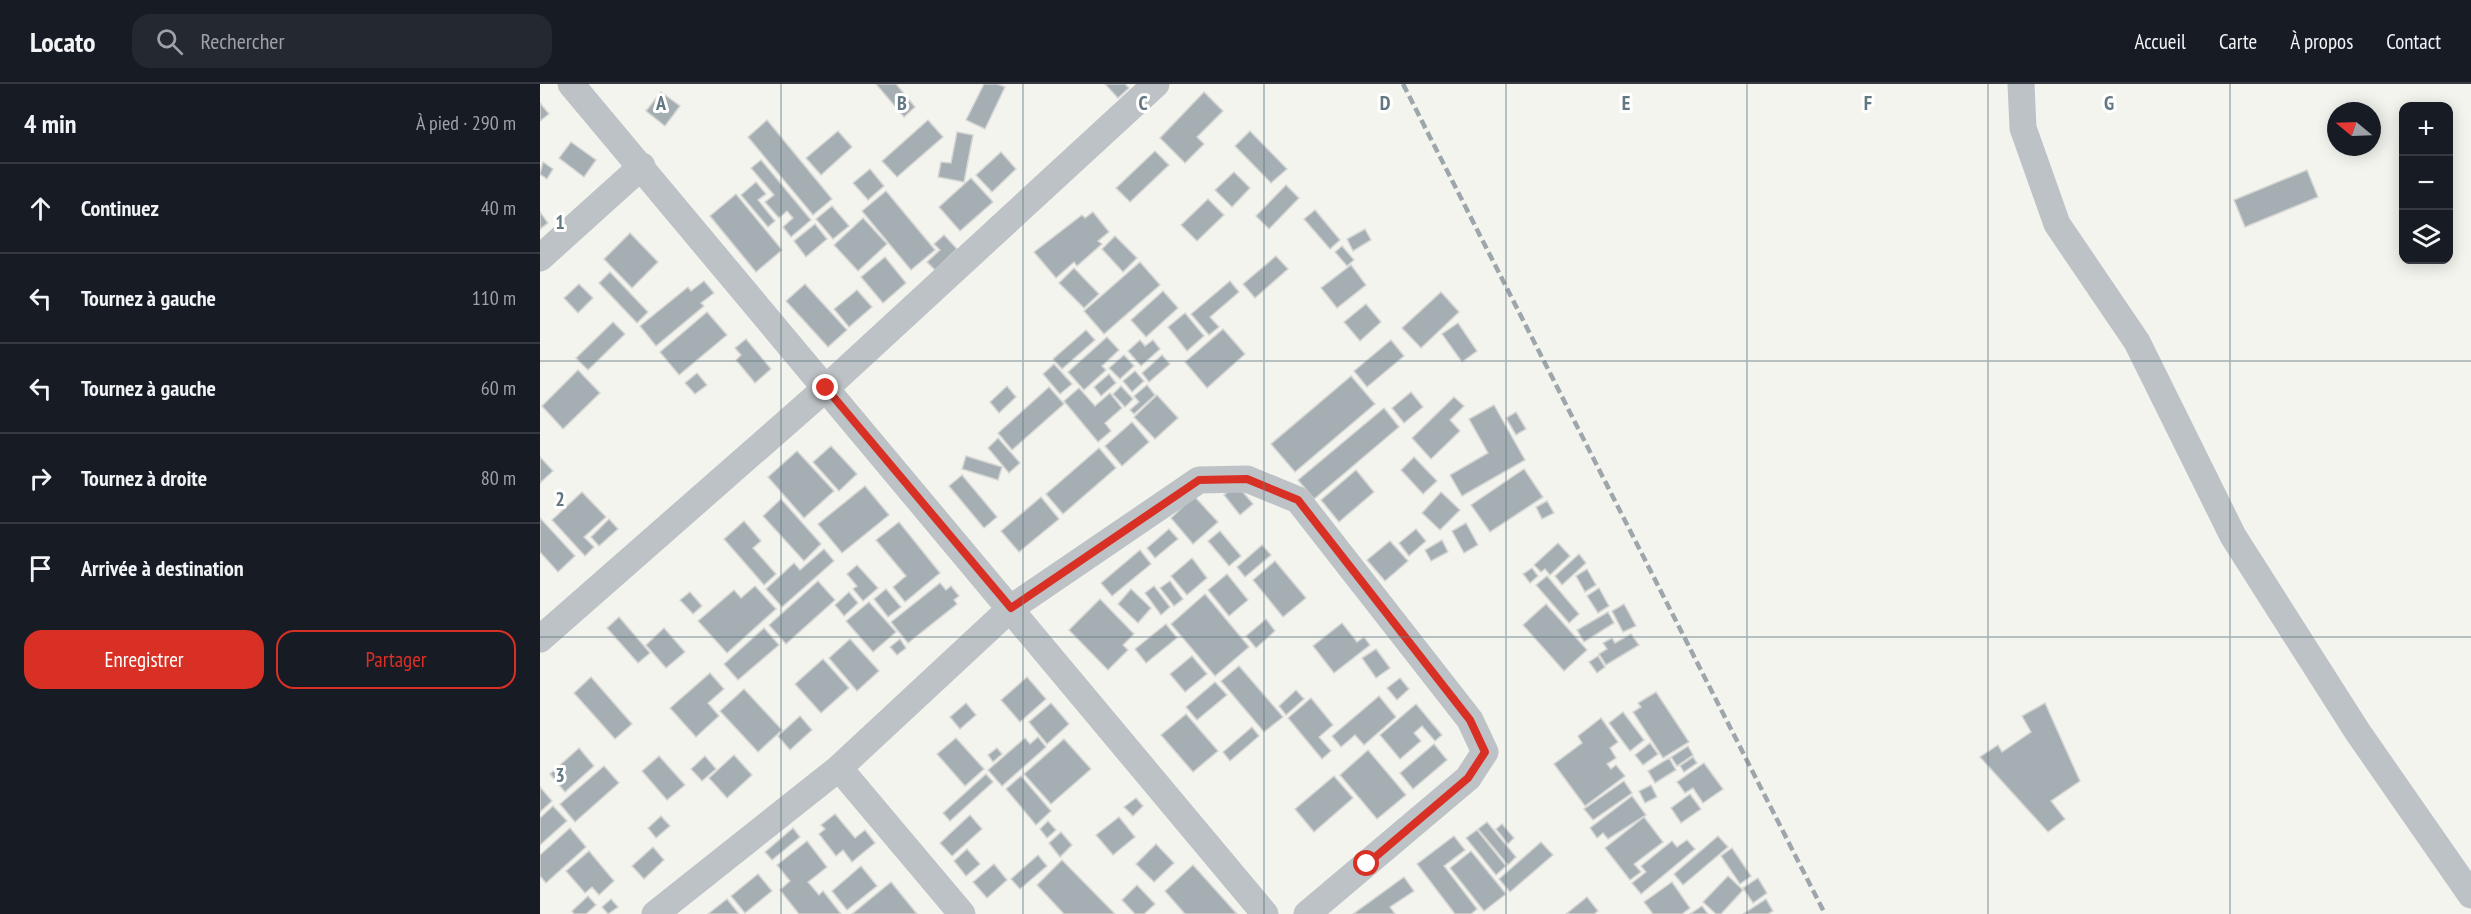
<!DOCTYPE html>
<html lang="fr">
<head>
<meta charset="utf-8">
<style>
  :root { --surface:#171b24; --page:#242831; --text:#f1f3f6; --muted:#9ea1a6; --line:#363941; --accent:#d93025 }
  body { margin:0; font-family:"PT Sans Narrow",sans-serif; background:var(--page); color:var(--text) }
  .controls { position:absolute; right:18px; top:18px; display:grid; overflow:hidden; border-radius:12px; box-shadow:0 3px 15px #0003 }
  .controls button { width:54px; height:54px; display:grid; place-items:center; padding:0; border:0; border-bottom:2px solid var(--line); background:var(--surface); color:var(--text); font:30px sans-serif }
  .compass { position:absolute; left:1787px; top:18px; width:54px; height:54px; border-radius:50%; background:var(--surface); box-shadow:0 3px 15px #0003; rotate:289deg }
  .stop { position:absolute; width:18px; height:18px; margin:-14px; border:4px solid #d93025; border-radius:50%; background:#fff }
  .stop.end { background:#d93025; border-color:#fff; box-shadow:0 2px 6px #0008 }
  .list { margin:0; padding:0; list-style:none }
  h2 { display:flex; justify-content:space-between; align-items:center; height:78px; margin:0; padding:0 24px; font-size:26px }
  h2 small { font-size:20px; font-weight:400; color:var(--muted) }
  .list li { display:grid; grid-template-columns:39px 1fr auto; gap:18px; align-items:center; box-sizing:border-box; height:90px; padding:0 24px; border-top:2px solid var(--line) }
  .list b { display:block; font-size:22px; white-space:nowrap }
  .list em { font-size:20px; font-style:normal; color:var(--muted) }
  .actions { display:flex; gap:12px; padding:18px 24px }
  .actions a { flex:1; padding:14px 0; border:2px solid var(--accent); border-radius:18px; text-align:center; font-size:21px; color:var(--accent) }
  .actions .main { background:var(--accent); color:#fff }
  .icon { flex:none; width:33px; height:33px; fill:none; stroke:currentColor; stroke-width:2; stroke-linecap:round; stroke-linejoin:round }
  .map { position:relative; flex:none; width:1931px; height:830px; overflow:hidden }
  header { display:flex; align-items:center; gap:36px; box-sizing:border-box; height:84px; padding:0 30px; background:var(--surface); border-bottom:2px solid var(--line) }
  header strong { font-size:28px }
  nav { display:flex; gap:33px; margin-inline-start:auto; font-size:21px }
  .search { width:420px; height:54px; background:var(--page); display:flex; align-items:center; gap:15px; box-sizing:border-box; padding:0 21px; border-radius:18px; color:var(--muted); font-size:22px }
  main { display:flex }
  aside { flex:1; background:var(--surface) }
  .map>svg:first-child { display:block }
  .building { fill:#a5afb3; stroke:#d5d5d3; stroke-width:1.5 }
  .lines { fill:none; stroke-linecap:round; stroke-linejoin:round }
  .street { stroke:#bcc2c5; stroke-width:27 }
  .rail { stroke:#9da6aa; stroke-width:4.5; stroke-dasharray:9 4.5; stroke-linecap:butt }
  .route { stroke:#d93025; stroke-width:8 }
  .grid { fill:none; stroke:#627782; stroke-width:1.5; stroke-opacity:0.55 }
  .grid-label { font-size:20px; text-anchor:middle; font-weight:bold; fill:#627782; stroke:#fff; stroke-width:6; stroke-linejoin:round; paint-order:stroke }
</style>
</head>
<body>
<header>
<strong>Locato</strong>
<div class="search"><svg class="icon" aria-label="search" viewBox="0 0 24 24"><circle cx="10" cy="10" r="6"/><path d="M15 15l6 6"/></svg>Rechercher</div>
<nav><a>Accueil</a><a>Carte</a><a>À propos</a><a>Contact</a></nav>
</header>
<main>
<aside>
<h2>4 min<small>À pied · 290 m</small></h2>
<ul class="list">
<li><svg class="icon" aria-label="ahead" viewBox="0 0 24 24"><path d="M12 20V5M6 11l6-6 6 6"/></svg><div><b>Continuez</b></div><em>40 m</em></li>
<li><svg class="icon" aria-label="left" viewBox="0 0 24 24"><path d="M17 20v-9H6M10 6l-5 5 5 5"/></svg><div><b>Tournez à gauche</b></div><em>110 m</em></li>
<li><svg class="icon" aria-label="left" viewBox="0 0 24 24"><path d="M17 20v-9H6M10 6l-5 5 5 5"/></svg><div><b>Tournez à gauche</b></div><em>60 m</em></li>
<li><svg class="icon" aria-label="right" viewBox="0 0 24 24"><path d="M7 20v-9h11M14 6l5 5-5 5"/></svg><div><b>Tournez à droite</b></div><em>80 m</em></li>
<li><svg class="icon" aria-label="arrive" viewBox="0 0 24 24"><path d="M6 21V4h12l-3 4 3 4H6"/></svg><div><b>Arrivée à destination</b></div></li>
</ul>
<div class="actions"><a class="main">Enregistrer</a><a>Partager</a></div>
</aside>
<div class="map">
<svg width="1931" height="830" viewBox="0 0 1931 830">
  <rect width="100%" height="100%" fill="#f4f4ef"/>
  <!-- building -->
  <g class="building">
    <path d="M336 0H356L375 23 364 33Z"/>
    <path d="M444 0H457L465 3 445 45 426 36Z"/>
    <path d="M565 0H585L589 4 578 14Z"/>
    <path d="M121 8 140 22 125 42 106 27Z"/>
    <path d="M664 8 683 27 657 53 664 60 645 79 620 54Z"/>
    <path d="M0 19 9 30 0 37Z"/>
    <path d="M227 36 292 115 273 131 208 53Z"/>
    <path d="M388 36 403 53 357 93 342 77Z"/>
    <path d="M298 47 312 63 281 91 266 74Z"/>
    <path d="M710 47 747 85 731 99 695 62Z"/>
    <path d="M417 48 433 51 424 98 398 93 401 78 411 79Z"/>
    <path d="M31 58 56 76 44 93 19 74Z"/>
    <path d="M615 67 629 81 590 118 576 104Z"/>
    <path d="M461 68 476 85 452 108 436 91Z"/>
    <path d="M221 76 271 136 251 153 243 143 253 134 247 127 239 134 225 118 234 111 211 84Z"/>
    <path d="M3 78 13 85 7 95 0 90Z"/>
    <path d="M330 85 344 102 328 116 313 99Z"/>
    <path d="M1767 86 1778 113 1705 143 1694 116Z"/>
    <path d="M694 88 710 104 692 123 675 106Z"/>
    <path d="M431 94 453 118 420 147 399 123Z"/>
    <path d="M216 98 226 110 218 116 235 137 228 143 201 111Z"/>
    <path d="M746 101 759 114 729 145 716 132Z"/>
    <path d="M346 107 395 166 371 186 322 127Z"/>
    <path d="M196 110 242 166 216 188 170 132Z"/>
    <path d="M668 115 684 131 657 157 641 141Z"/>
    <path d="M292 122 309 142 293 155 276 135Z"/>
    <path d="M775 126 800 156 790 165 764 135Z"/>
    <path d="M0 128 8 139 0 145Z"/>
    <path d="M553 128 569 148 558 157 562 160 537 182 534 178 516 194 494 168 542 131 545 134Z"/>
    <path d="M323 134 347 160 318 187 294 161Z"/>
    <path d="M275 140 287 155 266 173 254 157Z"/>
    <path d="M825 145 831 156 813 167 807 155Z"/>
    <path d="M90 149 118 178 92 204 64 175Z"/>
    <path d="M404 151 417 165 395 186 387 178 400 166 394 160Z"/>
    <path d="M575 152 597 174 583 188 562 165Z"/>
    <path d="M802 162 814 176 807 182 795 168Z"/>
    <path d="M736 172 748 185 715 214 703 200Z"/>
    <path d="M345 173 366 199 343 219 321 193Z"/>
    <path d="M600 178 620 201 564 250 544 227Z"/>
    <path d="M811 181 826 201 797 224 781 204Z"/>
    <path d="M534 184 559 210 544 224 519 199Z"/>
    <path d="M70 188 108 228 97 239 59 199Z"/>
    <path d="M164 197 174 209 161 219 164 222 116 262 100 242 148 203 151 207Z"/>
    <path d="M690 197 699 208 670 233 679 243 669 251 651 230Z"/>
    <path d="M39 200 53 214 38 229 24 214Z"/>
    <path d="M265 200 307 246 288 263 246 217Z"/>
    <path d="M317 206 332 223 309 243 294 225Z"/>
    <path d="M623 207 638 224 606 253 591 236Z"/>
    <path d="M901 208 919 228 881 264 862 244Z"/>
    <path d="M826 220 841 238 820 257 804 238Z"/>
    <path d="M167 228 187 251 139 291 120 268Z"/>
    <path d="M645 229 664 252 647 267 628 243Z"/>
    <path d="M73 238 85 250 48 286 36 274Z"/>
    <path d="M918 239 937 267 922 278 902 250Z"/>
    <path d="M683 245 705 270 667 304 645 278Z"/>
    <path d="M546 246 555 256 522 285 513 275Z"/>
    <path d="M567 253 579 266 562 282 566 286 544 306 528 288Z"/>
    <path d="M206 255 231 285 215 299 196 276 201 271 195 264Z"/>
    <path d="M600 256 605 262 613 256 620 265 601 282 588 267Z"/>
    <path d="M851 256 864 272 827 303 814 287Z"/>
    <path d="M584 271 594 282 580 295 569 284Z"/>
    <path d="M622 271 630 280 609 298 602 289Z"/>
    <path d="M514 280 532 300 520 310 503 290Z"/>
    <path d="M38 286 60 309 23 345 2 322Z"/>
    <path d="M595 287 604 297 592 308 583 297Z"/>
    <path d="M157 289 167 301 155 310 145 299Z"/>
    <path d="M569 290 576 299 561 312 554 303Z"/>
    <path d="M811 292 835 320 755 388 731 360Z"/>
    <path d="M607 301 615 311 594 330 590 326 599 318 594 312Z"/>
    <path d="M467 302 476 313 459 329 450 318Z"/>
    <path d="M581 302 593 315 585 323 573 310Z"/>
    <path d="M509 303 524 320 472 366 458 349Z"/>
    <path d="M539 304 555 322 570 309 582 324 565 339 571 347 558 358 524 317Z"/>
    <path d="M871 308 883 323 864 339 852 324Z"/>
    <path d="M617 311 638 334 615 355 594 333Z"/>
    <path d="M914 313 924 322 910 336 920 347 891 375 872 354Z"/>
    <path d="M954 321 985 376 922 412 910 391 948 369 929 335Z"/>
    <path d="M844 324 859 343 774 415 758 396Z"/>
    <path d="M976 328 986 345 976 351 966 334Z"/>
    <path d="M592 338 609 358 582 382 565 362Z"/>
    <path d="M458 354 480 379 469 389 448 364Z"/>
    <path d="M291 362 317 390 299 407 273 378Z"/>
    <path d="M559 364 576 384 523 430 506 410Z"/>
    <path d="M257 367 294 407 264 434 228 393Z"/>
    <path d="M426 372 462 383 458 396 422 385Z"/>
    <path d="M0 373 13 387 0 399Z"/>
    <path d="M874 373 897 397 883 410 861 386Z"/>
    <path d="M984 385 1003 413 950 448 931 421Z"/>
    <path d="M816 386 834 408 799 438 781 416Z"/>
    <path d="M422 391 457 433 444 444 409 402Z"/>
    <path d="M697 401 713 420 700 431 684 411Z"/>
    <path d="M325 402 349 431 302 469 278 440Z"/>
    <path d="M42 408 66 433 44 453 54 463 45 472 12 436Z"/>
    <path d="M901 408 920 426 900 446 882 429Z"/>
    <path d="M654 412 678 438 653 460 631 434Z"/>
    <path d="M501 413 519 435 479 468 461 447Z"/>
    <path d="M241 415 281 460 264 477 223 432Z"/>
    <path d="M1007 417 1014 429 1002 435 996 423Z"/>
    <path d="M0 434 35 472 18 488 0 468Z"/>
    <path d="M69 435 78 445 59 462 51 453Z"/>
    <path d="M204 437 221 457 213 464 236 490 224 501 184 455Z"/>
    <path d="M359 438 400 489 365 518 353 503 366 492 336 456Z"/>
    <path d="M926 439 938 461 924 469 912 447Z"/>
    <path d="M629 445 638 455 615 474 607 464Z"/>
    <path d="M876 445 886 457 869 472 859 459Z"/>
    <path d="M680 447 701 472 689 482 668 457Z"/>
    <path d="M902 456 908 468 891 477 885 466Z"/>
    <path d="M850 457 868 477 845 497 827 476Z"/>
    <path d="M1018 459 1030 472 1010 491 1005 485 1001 488 994 481Z"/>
    <path d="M722 461 731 471 705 493 697 483Z"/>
    <path d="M284 465 294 477 242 523 226 505 254 479 260 486Z"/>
    <path d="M600 466 611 480 572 512 561 499Z"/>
    <path d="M1039 470 1046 479 1022 501 1015 492Z"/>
    <path d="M652 474 667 494 647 511 631 492Z"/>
    <path d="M735 477 766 514 743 533 713 496Z"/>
    <path d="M317 481 338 504 323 517 313 505 317 502 307 490Z"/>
    <path d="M992 484 998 492 990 499 983 490Z"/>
    <path d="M1047 485 1056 501 1045 508 1036 492Z"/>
    <path d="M687 490 708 516 689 532 668 506Z"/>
    <path d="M1007 492 1039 530 1029 539 996 501Z"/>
    <path d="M278 497 295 516 246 560 229 541Z"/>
    <path d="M630 497 643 515 634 522 620 504Z"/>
    <path d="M400 499 406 506 411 502 419 512 414 516 417 520 368 559 351 538Z"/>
    <path d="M215 502 236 525 187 569 158 537 194 506 201 514Z"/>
    <path d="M614 502 630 523 621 531 605 509Z"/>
    <path d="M1059 504 1069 522 1058 529 1047 512Z"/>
    <path d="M346 505 361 523 348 533 334 515Z"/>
    <path d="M591 505 611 524 598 539 578 520Z"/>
    <path d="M150 508 162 522 153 530 140 516Z"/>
    <path d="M309 508 318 519 304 532 295 521Z"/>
    <path d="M665 510 709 563 675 592 631 540Z"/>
    <path d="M560 515 594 550 583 561 588 566 568 586 529 546Z"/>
    <path d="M329 518 356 548 333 568 306 537Z"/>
    <path d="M1006 520 1047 566 1024 587 983 541Z"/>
    <path d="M1084 520 1096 542 1083 548 1072 527Z"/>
    <path d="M1068 528 1074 539 1044 558 1037 546Z"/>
    <path d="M79 533 110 569 98 579 67 544Z"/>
    <path d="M726 535 735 547 716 564 706 552Z"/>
    <path d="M802 539 817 558 824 553 830 561 794 589 773 562Z"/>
    <path d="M626 540 637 554 606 579 595 565Z"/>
    <path d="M124 544 145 568 126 584 106 561Z"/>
    <path d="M224 544 239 561 198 596 184 580Z"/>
    <path d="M1091 550 1099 561 1066 581 1059 570 1067 565 1063 559 1072 554 1075 559Z"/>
    <path d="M310 555 339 587 317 607 289 574Z"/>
    <path d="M360 555 366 564 357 571 350 563Z"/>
    <path d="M836 565 850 584 836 594 822 574Z"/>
    <path d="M652 572 667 590 645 608 630 590Z"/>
    <path d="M1058 572 1065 583 1057 589 1049 578Z"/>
    <path d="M283 575 309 604 281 629 255 600Z"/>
    <path d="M699 582 743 633 724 648 681 597Z"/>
    <path d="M170 589 184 605 168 619 179 632 156 653 130 624Z"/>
    <path d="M51 593 92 640 75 655 34 609Z"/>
    <path d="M487 593 506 615 480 638 461 616Z"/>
    <path d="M860 594 869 605 857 616 847 604Z"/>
    <path d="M675 598 687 611 657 636 646 623Z"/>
    <path d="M204 605 242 646 218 668 180 627Z"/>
    <path d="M756 606 764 615 746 631 739 622Z"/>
    <path d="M1116 608 1149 658 1123 674 1093 628 1101 623 1098 619Z"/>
    <path d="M839 612 856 633 824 661 815 651 801 663 792 652Z"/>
    <path d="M771 614 793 641 779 653 791 667 782 675 748 634Z"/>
    <path d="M426 619 436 631 420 645 410 633Z"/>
    <path d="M511 619 529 640 507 660 489 638Z"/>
    <path d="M1505 619 1540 697 1511 717 1525 735 1508 748 1440 673 1458 661 1462 668 1491 648 1482 632Z"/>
    <path d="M876 620 902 651 895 657 882 642 874 649 881 657 860 675 840 651Z"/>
    <path d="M1083 628 1104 656 1090 667 1069 639Z"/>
    <path d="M646 630 678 667 653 688 621 651Z"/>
    <path d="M260 632 272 646 250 666 238 652Z"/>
    <path d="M1061 634 1078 658 1070 664 1076 674 1067 680 1071 685 1076 681 1085 692 1045 722 1014 680 1042 659 1038 652Z"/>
    <path d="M712 643 719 652 690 677 683 668Z"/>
    <path d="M498 653 506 663 462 702 448 686 485 654 490 660Z"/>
    <path d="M416 654 444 685 425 702 397 670Z"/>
    <path d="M524 655 551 685 511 720 484 690Z"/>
    <path d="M1110 659 1118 670 1103 681 1095 671Z"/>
    <path d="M894 660 907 676 873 705 860 689Z"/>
    <path d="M1148 662 1153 671 1137 682 1131 673Z"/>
    <path d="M39 664 54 682 25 708 10 690Z"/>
    <path d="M457 664 462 670 453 678 448 671Z"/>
    <path d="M828 666 866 711 837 735 800 691Z"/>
    <path d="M194 671 212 691 187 714 169 694Z"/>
    <path d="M119 672 145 701 127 716 102 687Z"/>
    <path d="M165 672 176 685 162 697 151 685Z"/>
    <path d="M1153 673 1157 679 1144 688 1140 682Z"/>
    <path d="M1129 674 1136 686 1115 699 1108 687Z"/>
    <path d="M1164 679 1183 705 1163 719 1153 704 1145 709 1137 698Z"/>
    <path d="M64 682 79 699 35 738 20 720Z"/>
    <path d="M446 690 453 698 410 737 403 729Z"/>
    <path d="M481 692 511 727 496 741 466 705Z"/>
    <path d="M794 692 813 714 774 748 755 725Z"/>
    <path d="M1084 697 1092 709 1053 736 1044 725Z"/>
    <path d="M1111 701 1117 713 1105 719 1099 707Z"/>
    <path d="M0 703 12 717 0 728Z"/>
    <path d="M1150 710 1161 725 1141 739 1131 724Z"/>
    <path d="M1092 712 1106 731 1068 755 1063 749 1057 754 1050 744Z"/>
    <path d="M596 714 603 722 593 732 584 723Z"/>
    <path d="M13 722 27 737 0 761V734Z"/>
    <path d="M295 730 315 754 325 746 335 759 312 778 303 766 296 772 279 750 285 745 281 741Z"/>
    <path d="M430 731 442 745 412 772 400 759Z"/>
    <path d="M121 732 130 742 116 754 108 744Z"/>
    <path d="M579 733 595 753 573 771 556 751Z"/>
    <path d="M1104 733 1123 758 1094 780 1101 788 1090 796 1065 764Z"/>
    <path d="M508 737 516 746 507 754 500 745Z"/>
    <path d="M947 738 976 773 968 781 938 745Z"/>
    <path d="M962 740 974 754 968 760 956 745Z"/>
    <path d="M30 744 46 763 6 799 0 792V771Z"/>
    <path d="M253 744 260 753 232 776 225 768Z"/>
    <path d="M937 746 966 782 956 791 926 754Z"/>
    <path d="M521 748 532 761 520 773 509 759Z"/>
    <path d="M914 752 925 766 904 782 937 825 931 830H915L877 780Z"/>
    <path d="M1178 752 1188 763 1143 801 1134 790Z"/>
    <path d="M1147 756 1155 765 1101 810 1092 799 1106 788 1101 782 1132 757 1137 763Z"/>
    <path d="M267 757 287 783 268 798 279 811 283 807 301 830H259L240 806 250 797 237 781Z"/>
    <path d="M1001 758 1013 771 970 808 959 795Z"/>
    <path d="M616 760 634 779 614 798 596 780Z"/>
    <path d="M113 763 124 776 104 795 92 782Z"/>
    <path d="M1192 764 1211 792 1200 800 1181 772Z"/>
    <path d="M427 765 440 780 426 792 414 777Z"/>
    <path d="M49 767 74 797 59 811 52 803 45 809 26 787Z"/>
    <path d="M931 767 966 810 944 827 910 784Z"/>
    <path d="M498 771 507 782 480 805 471 795Z"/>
    <path d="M522 776 575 830H524L497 801Z"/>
    <path d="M454 780 467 796 447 814 433 798Z"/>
    <path d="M653 781 697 830H645L625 807Z"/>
    <path d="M321 782 337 802 307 826 292 807Z"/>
    <path d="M218 790 232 807 205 829 191 812Z"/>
    <path d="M1188 792 1203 806 1181 830H1176L1163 818Z"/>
    <path d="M864 793 874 807 850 823 855 830H813Z"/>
    <path d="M1218 794 1227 809 1213 819 1203 804Z"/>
    <path d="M351 798 377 830H312Z"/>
    <path d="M1132 798 1150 824 1142 830H1113L1104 818Z"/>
    <path d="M597 801 615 820 604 830H595L582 816Z"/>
    <path d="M48 812 56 821 46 830H34L32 827Z"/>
    <path d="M1047 813 1058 827 1054 830H1026Z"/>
    <path d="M71 815 78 823 68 830 62 823Z"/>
    <path d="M187 815 199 830H168Z"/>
    <path d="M1226 815 1233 827 1228 830H1203Z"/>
    <path d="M1162 822 1168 830H1150Z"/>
  </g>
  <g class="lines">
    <!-- street -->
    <g class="street">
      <path d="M31 0 725 830"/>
      <path d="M1481 0 1483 44 1517 140 1597 258 1693 452 1817 647 1931 811"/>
      <path d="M0 174 102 82"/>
      <path d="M0 555 286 304 616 0"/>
      <path d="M299 684 422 830"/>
      <path d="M115 830 299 684 471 524 659 396 707 395 758 416 930 636 945 668 928 694 767 830"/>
    </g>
    <!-- rail -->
    <path class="rail" d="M863 0 1285 830"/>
  </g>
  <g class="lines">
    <!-- route -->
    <path class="route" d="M286 304 471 524 659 396 707 395 758 416 930 636 945 668 928 694 827 780"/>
  </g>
  <!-- grid -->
  <path class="grid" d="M241 0V830M483 0V830M724 0V830M966 0V830M1207 0V830M1448 0V830M1690 0V830M0 277H1931M0 553H1931"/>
  <g class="grid-label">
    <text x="121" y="26">A</text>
    <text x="362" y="26">B</text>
    <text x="603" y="26">C</text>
    <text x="845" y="26">D</text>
    <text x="1086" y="26">E</text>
    <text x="1328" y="26">F</text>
    <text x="1569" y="26">G</text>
    <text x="20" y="145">1</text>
    <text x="20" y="422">2</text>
    <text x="20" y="698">3</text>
  </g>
</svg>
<div class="controls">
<button>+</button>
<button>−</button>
<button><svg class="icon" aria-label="layers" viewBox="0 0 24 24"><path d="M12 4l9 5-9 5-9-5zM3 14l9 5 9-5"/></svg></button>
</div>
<svg class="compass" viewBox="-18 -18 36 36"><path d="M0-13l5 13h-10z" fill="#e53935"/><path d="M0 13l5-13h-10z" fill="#9ea1a6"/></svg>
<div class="stop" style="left:827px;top:780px"></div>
<div class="stop end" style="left:286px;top:304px"></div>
</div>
</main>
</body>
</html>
